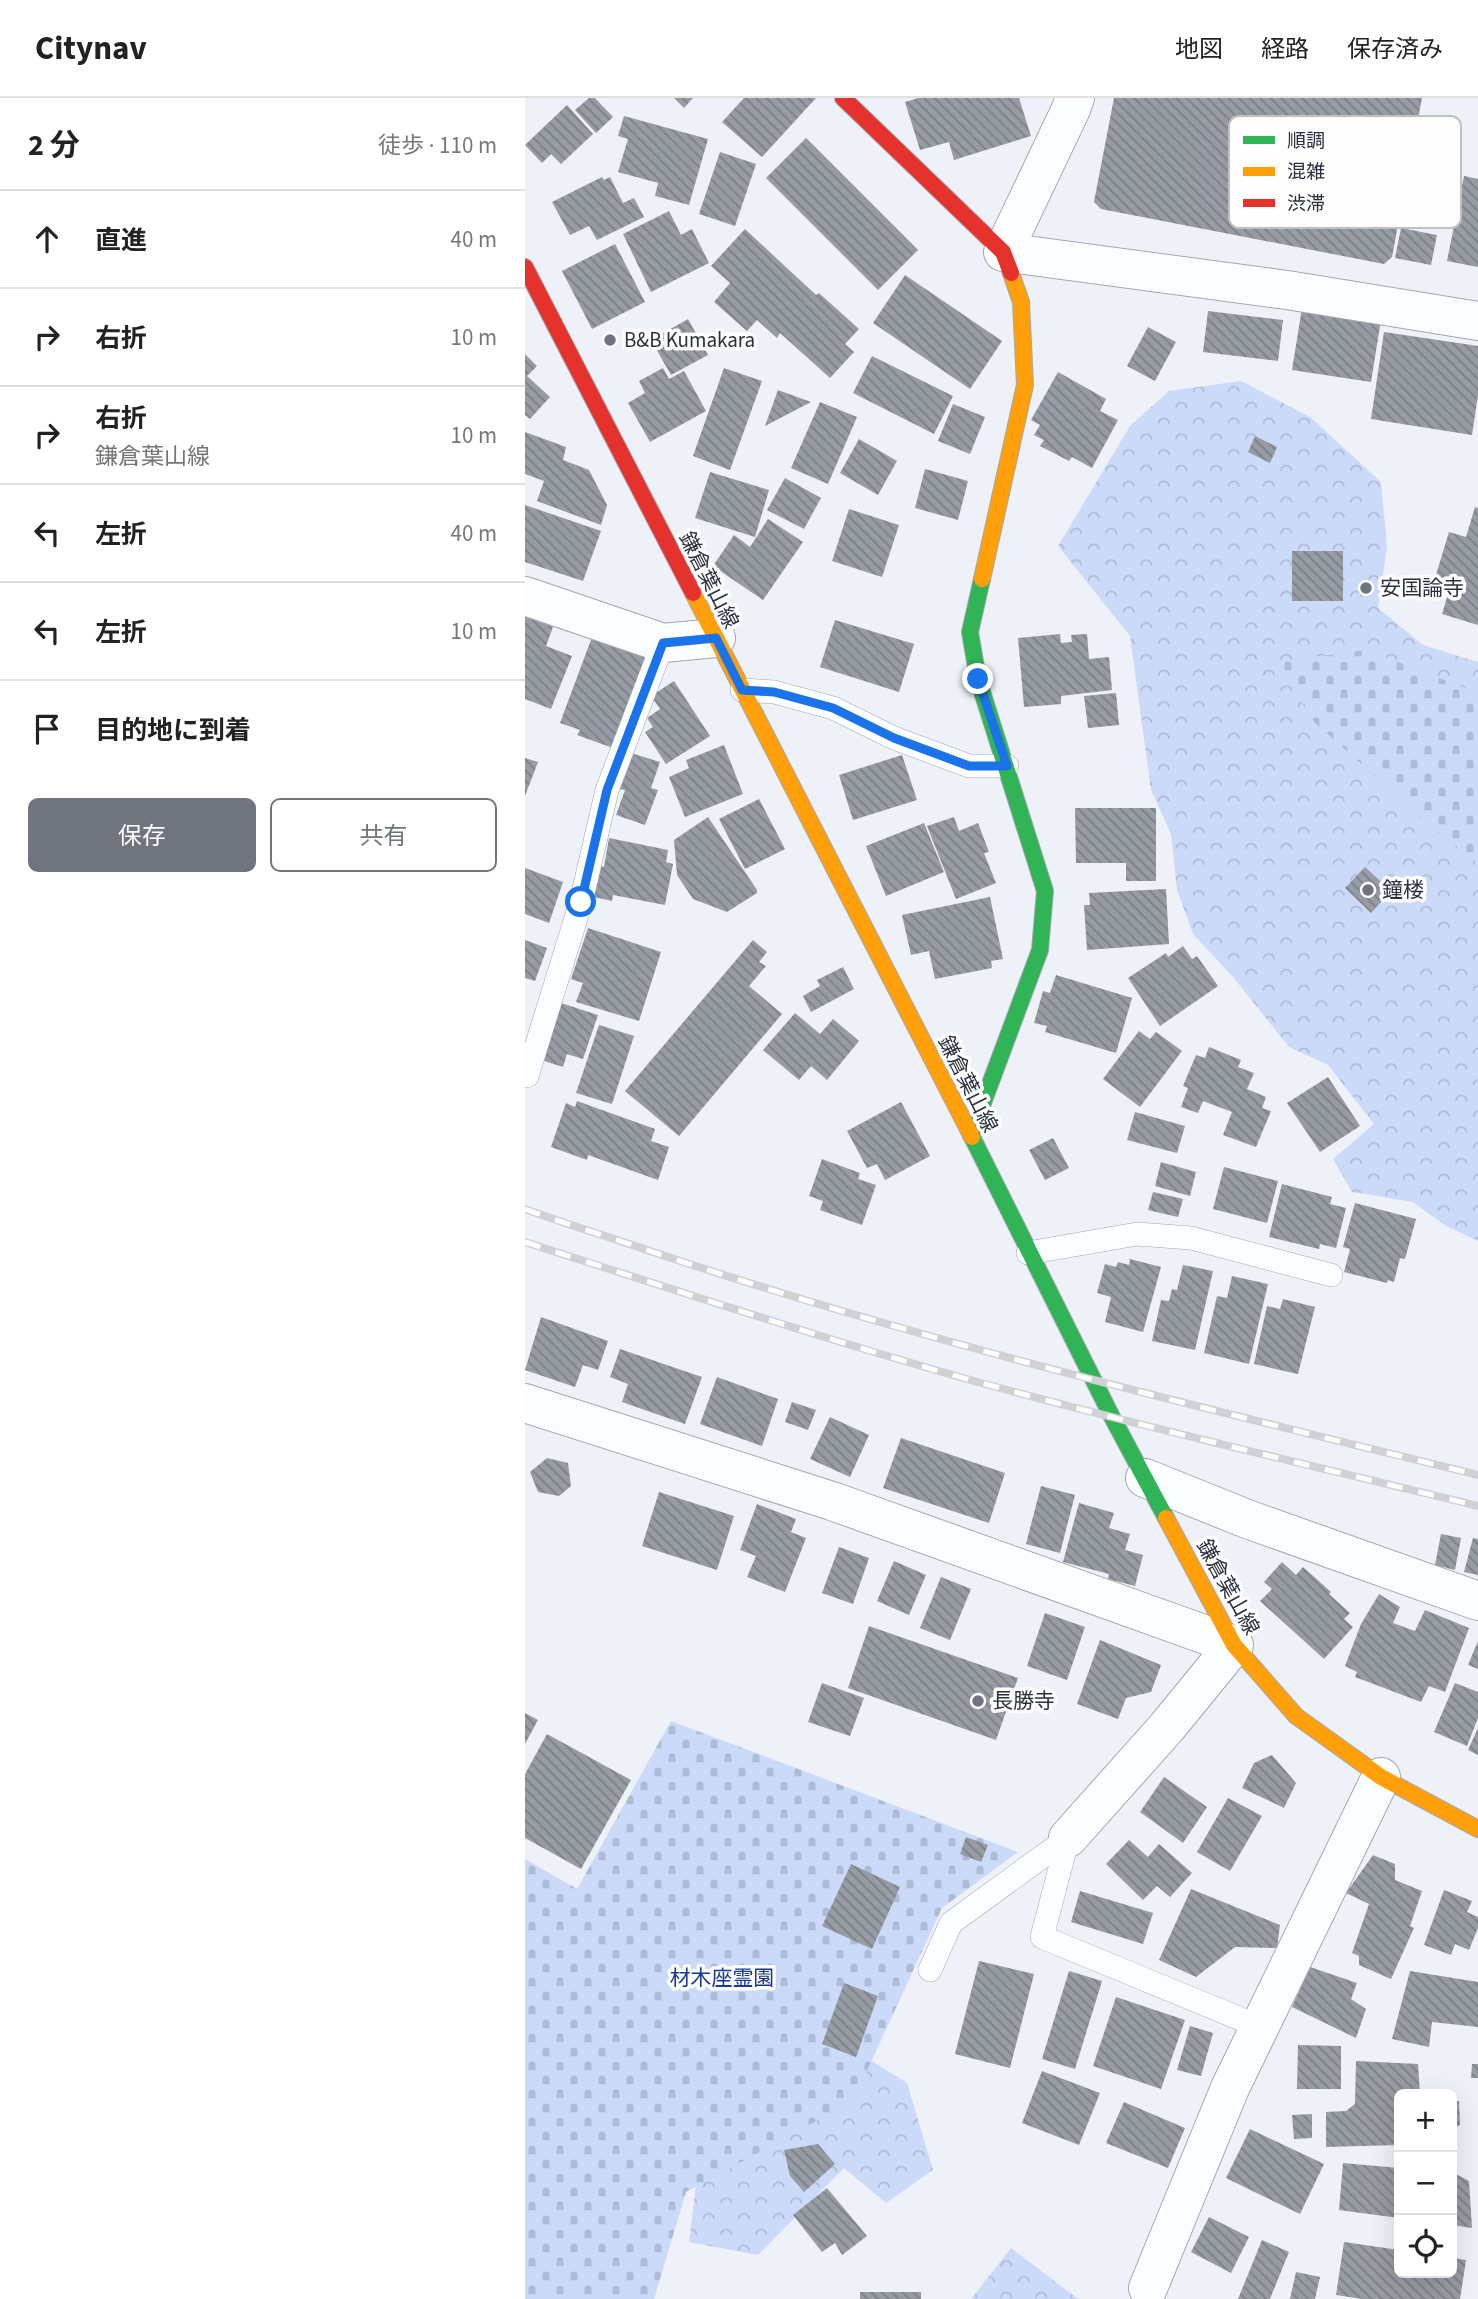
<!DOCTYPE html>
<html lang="ja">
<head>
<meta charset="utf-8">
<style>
  :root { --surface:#fff; --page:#f6f6f6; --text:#222; --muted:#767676; --line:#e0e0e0; --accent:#6f747e }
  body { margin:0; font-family:"Source Sans 3","Noto Sans JP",sans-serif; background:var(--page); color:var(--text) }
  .controls { position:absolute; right:21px; bottom:21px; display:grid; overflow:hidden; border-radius:10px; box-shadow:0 7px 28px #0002 }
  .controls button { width:63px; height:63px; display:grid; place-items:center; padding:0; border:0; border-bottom:2px solid var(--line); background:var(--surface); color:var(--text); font:35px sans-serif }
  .stop { position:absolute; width:21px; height:21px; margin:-16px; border:5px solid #1a73e8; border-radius:50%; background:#fff }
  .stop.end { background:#1a73e8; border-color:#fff; box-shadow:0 2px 7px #0008 }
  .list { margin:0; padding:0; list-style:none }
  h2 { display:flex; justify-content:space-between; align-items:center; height:91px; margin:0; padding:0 28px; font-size:30px }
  h2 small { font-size:23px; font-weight:400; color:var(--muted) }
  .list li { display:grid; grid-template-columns:46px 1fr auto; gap:21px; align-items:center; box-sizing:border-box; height:98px; padding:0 28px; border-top:2px solid var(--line) }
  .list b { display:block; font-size:26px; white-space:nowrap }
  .list p { margin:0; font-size:23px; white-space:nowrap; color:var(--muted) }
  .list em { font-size:23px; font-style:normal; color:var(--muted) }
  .actions { display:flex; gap:14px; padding:21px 28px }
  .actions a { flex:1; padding:16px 0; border:2px solid var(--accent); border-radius:10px; text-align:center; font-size:24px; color:var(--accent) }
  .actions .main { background:var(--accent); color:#fff }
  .icon { flex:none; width:38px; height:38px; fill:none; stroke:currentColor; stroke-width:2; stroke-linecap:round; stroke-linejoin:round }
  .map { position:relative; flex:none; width:953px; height:2201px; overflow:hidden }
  header { display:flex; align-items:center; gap:42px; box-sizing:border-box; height:98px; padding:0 35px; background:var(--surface); border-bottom:2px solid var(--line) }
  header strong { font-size:33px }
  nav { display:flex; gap:38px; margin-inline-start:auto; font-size:24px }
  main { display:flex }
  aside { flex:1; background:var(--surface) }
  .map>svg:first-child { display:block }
  .forest { fill:url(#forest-crowns) }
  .cemetery { fill:url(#cemetery-stones) }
  .building { fill:url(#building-back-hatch) }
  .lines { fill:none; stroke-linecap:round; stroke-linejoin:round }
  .lane-casing { stroke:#a4a7b0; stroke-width:24 }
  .street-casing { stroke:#a4a7b0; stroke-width:40 }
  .fast-casing { stroke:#a4a7b0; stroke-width:18 }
  .slow-casing { stroke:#a4a7b0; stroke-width:18 }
  .jam-casing { stroke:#a4a7b0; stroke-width:18 }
  .lane { stroke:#fcfdfe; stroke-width:23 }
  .street { stroke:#fcfdfe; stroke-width:38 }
  .fast { stroke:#30b455; stroke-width:16 }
  .slow { stroke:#ff9f0a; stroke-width:16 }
  .jam { stroke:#e5322d; stroke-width:16 }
  .rail-casing { stroke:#cfd1d3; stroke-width:8 }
  .rail { stroke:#fdfdfd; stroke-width:5; stroke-dasharray:16; stroke-linecap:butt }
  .route { stroke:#1a73e8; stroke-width:9 }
  .poi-dot { fill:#6f747e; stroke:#fdfdfd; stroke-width:2.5 }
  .labels { text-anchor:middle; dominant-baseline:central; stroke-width:7; stroke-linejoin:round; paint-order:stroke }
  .poi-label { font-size:21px; fill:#2a303d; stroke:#fdfdfd; text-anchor:start }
  .street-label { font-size:21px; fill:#2a303d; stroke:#fdfdfd }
  .park-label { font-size:21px; fill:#193996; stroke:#fdfdfd }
  .key { fill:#fdfdfd; stroke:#bec0c3; stroke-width:2 }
  .key-label { font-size:19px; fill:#2a303d }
</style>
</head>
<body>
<header>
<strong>Citynav</strong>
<nav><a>地図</a><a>経路</a><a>保存済み</a></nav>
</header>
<main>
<aside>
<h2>2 分<small>徒歩 · 110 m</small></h2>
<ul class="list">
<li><svg class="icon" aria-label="ahead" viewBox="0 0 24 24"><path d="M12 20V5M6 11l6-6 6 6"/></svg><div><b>直進</b></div><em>40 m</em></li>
<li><svg class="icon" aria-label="right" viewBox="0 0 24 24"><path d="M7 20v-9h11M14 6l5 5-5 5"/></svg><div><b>右折</b></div><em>10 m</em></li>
<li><svg class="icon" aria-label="right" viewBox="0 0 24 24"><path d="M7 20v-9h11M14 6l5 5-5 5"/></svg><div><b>右折</b><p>鎌倉葉山線</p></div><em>10 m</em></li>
<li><svg class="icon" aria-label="left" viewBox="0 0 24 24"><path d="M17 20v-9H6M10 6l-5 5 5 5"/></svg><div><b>左折</b></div><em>40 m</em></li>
<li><svg class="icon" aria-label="left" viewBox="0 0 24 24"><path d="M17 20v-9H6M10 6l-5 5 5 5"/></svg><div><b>左折</b></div><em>10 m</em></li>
<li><svg class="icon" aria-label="arrive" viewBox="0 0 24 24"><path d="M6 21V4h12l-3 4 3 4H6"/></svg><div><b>目的地に到着</b></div></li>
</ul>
<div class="actions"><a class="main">保存</a><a>共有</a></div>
</aside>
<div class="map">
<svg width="953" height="2201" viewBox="0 0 953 2201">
  <defs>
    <pattern id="forest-crowns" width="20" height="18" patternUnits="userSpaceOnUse" patternTransform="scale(1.75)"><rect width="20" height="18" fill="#cbdaf9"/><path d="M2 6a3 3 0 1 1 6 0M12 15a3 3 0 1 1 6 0" fill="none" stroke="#aebbd6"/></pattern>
    <pattern id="cemetery-stones" width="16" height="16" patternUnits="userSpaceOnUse" patternTransform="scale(1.75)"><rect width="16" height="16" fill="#cbdaf9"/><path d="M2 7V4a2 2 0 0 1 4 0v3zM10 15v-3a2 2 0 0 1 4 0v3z" fill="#aebbd6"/></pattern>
    <pattern id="building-back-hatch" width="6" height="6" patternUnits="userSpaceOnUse" patternTransform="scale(1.75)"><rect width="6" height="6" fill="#979ba3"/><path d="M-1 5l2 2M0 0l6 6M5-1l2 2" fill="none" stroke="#7b7f86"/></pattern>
  </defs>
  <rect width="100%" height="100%" fill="#eef1f8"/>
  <!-- forest -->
  <g class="forest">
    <path d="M716 283 785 319 856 384 862 449 853 510 898 547 953 564V1143L921 1128 888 1104 827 1094 808 1061 849 1026 803 967 764 949 708 879 668 836 652 792 646 736 626 692 605 538 533 448 605 328 644 293Z"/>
    <path d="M0 1783 279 1921 382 1985 408 2072 361 2105 319 2070 233 2157 164 2144 174 2063Z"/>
    <path d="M486 2150 553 2201H446Z"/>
  </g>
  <!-- cemetery -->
  <g class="cemetery">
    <path d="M842 552 953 595V765L917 737 790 625 751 564Z"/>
    <path d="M146 1623 493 1754 417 1810 328 2003 161 2094 129 2201H0V1761L52 1791Z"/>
  </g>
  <!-- building -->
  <g class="building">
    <path d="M64 0H70L88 19 71 35 50 12Z"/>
    <path d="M149 0H168L159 10Z"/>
    <path d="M219 0H291L237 59 197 24Z"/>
    <path d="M393 0H494L506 38 429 62 424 44 395 52 380 4Z"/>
    <path d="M589 0H897L867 159 859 166 576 111 569 104Z"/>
    <path d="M42 7 68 36 36 66 26 56 17 65 0 47Z"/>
    <path d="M99 18 183 41 164 107 130 98 133 85 93 74 103 41 93 38Z"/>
    <path d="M281 40 393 152 353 192 241 80Z"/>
    <path d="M195 54 231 66 210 128 174 116Z"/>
    <path d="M939 78 953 81V169L922 163Z"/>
    <path d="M77 79 79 82 85 79 98 105 109 100 119 119 72 142 64 128 45 137 27 104Z"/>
    <path d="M144 113 156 137 167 131 184 165 126 194 98 136Z"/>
    <path d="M876 130 912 137 906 167 870 160Z"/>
    <path d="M220 131 291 197 294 195 334 231 320 246 329 254 305 280 255 235 252 240 232 222 222 233 189 204 205 185 186 168Z"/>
    <path d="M90 146 120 204 67 231 37 173Z"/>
    <path d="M380 177 477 243 445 291 348 225Z"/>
    <path d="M777 210 856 222 846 284 767 272Z"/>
    <path d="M683 213 758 222 753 263 678 254Z"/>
    <path d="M163 221 183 257 146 277 126 242Z"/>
    <path d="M623 229 651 244 630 283 602 268Z"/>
    <path d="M859 234 953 248V297L947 337 846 321Z"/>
    <path d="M0 256 12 268 2 278 25 299 5 321 0 317Z"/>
    <path d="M347 258 428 298 409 336 328 295Z"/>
    <path d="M138 270 144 281 159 273 181 313 125 344 103 305 120 295 114 283Z"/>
    <path d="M199 270 237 283 205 372 168 358Z"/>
    <path d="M533 274 581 301 575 313 593 322 567 370 547 359 544 363 515 348 519 342 509 337 515 327 506 322Z"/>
    <path d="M253 292 286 304 240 328Z"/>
    <path d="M295 304 332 319 303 386 266 370Z"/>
    <path d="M428 306 460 319 445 356 413 343Z"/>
    <path d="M0 334 41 349 38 362 64 372 82 407 76 427 12 403 19 383 0 376Z"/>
    <path d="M730 338 752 349 745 365 723 354Z"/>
    <path d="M334 341 372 363 353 397 315 375Z"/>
    <path d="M400 371 443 383 433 422 390 410Z"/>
    <path d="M185 374 244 392 230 439 170 420Z"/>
    <path d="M260 380 296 400 279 431 242 412Z"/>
    <path d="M0 407 76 433 58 483 0 464Z"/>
    <path d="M950 409 953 410V527L917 516 926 486 910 480 924 434 941 439Z"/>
    <path d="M324 411 374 427 357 479 307 463Z"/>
    <path d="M243 421 278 444 238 502 188 468 209 437 225 449Z"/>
    <rect x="767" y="453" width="51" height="50"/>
    <path d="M0 518 28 529 21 548 47 558 26 611 0 601Z"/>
    <path d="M310 522 389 546 374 594 295 569Z"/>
    <path d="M535 536 536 545 547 544 546 537 562 536 564 561 584 559 587 592 536 598V606L499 609 493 540Z"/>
    <path d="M67 539 121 558 88 650 52 637 55 632 35 625Z"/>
    <path d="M149 583 185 638 141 666 120 634 128 629 122 620 135 611 126 598Z"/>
    <path d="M591 595 594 627 563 630 559 598Z"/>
    <path d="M199 647 218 696 160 719 144 679 164 670 161 662Z"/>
    <path d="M106 655 135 664 126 690 133 692 120 727 91 717 100 692 93 691Z"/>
    <path d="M377 657 392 702 328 722 314 677Z"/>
    <path d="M0 660 13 664 0 698Z"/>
    <path d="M234 701 260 751 220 771 194 721Z"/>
    <path d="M550 710H631V783H601V765H551Z"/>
    <path d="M183 719 232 792V795L202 814 168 801 152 777 149 742Z"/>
    <path d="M429 719 434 733 453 725 464 754 459 755 471 785 431 801 402 728Z"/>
    <path d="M399 725 419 774 361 798 341 748Z"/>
    <path d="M84 740 143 752 141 764 148 766 140 807 88 797 87 803 69 799 72 785 69 784 72 767 79 769Z"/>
    <path d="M840 769 866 793 846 815 820 790Z"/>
    <path d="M0 770 38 784 24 825 0 816Z"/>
    <path d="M641 791 644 846 562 852 559 807H565L564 795Z"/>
    <path d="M465 799 478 861 466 863 467 870 410 881 404 853 386 857 377 817Z"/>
    <path d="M63 830 136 854 114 923 51 904 58 885 46 881Z"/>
    <path d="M0 842 22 850 10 883 0 880Z"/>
    <path d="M228 842 242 854 234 864 241 868 224 888 257 916 154 1038 100 993Z"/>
    <path d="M658 848 667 861 672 858 693 888 635 928 603 880 641 855 643 859Z"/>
    <path d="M318 869 329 891 286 914 278 898 295 888 292 882Z"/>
    <path d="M531 877 607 900 591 955 520 934 522 928 509 925 518 893 525 895Z"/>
    <path d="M36 905 73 917 58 961 42 956 38 969 16 962Z"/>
    <path d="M270 915 295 936 308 921 334 943 302 982 286 968 274 982 238 952Z"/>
    <path d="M74 927 109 938 87 1006 51 995Z"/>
    <path d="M614 933 625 941 631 934 657 953 615 1009 578 981Z"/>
    <path d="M684 949 716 962 713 969 729 975 722 991 741 999 737 1010 746 1013 731 1049 698 1037 707 1014 678 1003 673 1015 656 1009 663 990 658 988 671 957 680 960Z"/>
    <path d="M803 979 835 1028 795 1054 762 1005Z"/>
    <path d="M52 1003 130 1031 126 1043 144 1049 133 1082 63 1057 62 1062 26 1049 41 1005 50 1009Z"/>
    <path d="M376 1004 405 1058 360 1082 352 1066 342 1070 322 1033Z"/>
    <path d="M610 1014 660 1028 652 1055 602 1042Z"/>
    <path d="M528 1040 544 1070 520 1082 504 1052Z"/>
    <path d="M297 1061 335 1075 333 1081 351 1087 337 1127 295 1112 298 1103 284 1098Z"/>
    <path d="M636 1064 671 1074 665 1098 630 1088Z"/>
    <path d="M699 1069 753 1083 742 1125 688 1111Z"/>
    <path d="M757 1086 807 1099 805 1106 821 1110 811 1150 795 1146 794 1151 744 1139Z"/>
    <path d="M628 1094 658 1101 653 1119 623 1112Z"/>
    <path d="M830 1105 891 1121 880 1161 875 1160 869 1184 863 1182 862 1185 819 1174 825 1151 818 1149Z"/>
    <path d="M605 1161 636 1169 618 1234 580 1224 586 1199 572 1195 580 1166 591 1169 593 1164 604 1167Z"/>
    <path d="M658 1167 688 1173 670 1252 627 1243 636 1202 644 1203 647 1191 652 1192Z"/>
    <path d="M707 1178 743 1186 724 1266 679 1255 692 1198 702 1200Z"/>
    <path d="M758 1201 790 1209 773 1276 729 1266 742 1208 755 1211Z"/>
    <path d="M16 1219 83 1243 73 1272 58 1267 50 1289 0 1272Z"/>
    <path d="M95 1251 177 1279 160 1326 97 1304 103 1286 85 1279Z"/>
    <path d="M192 1279 253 1301 237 1348 175 1326Z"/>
    <path d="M267 1304 291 1312 283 1332 260 1324Z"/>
    <path d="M305 1319 344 1337 325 1379 285 1361Z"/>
    <path d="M376 1340 480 1375 464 1425 358 1390Z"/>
    <path d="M22 1360 43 1365 46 1388 34 1398 13 1394 5 1374Z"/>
    <path d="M516 1388 550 1397 535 1455 501 1446Z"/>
    <path d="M134 1394 209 1418 192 1472 117 1448Z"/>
    <path d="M554 1405 589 1415 584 1430 605 1436 600 1452 618 1457 610 1488 583 1481 584 1476 538 1464Z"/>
    <path d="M232 1406 271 1421 266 1434 281 1440 260 1494 222 1479 231 1458 215 1452Z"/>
    <path d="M916 1436 936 1440 930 1472 910 1467Z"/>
    <path d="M948 1440 953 1441V1477L939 1474Z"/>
    <path d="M314 1449 344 1460 328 1506 297 1495Z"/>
    <path d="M369 1463 401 1477 384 1517 352 1503Z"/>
    <path d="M757 1464 771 1477 778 1469 806 1494 804 1496 825 1515 819 1521 828 1529 799 1561 735 1503 747 1491 739 1484Z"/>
    <path d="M416 1479 446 1491 425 1542 395 1530Z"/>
    <path d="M854 1496 875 1509 868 1525 890 1533 900 1512 944 1530 920 1594 904 1588 896 1604 830 1579 832 1574 820 1568 836 1526Z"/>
    <path d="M520 1515 560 1529 542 1582 502 1568Z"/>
    <path d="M344 1528 493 1580 471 1642 323 1590Z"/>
    <path d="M575 1542 636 1567 626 1594 601 1600 593 1621 552 1606Z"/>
    <path d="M953 1543V1571L943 1567Z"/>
    <path d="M297 1585 339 1600 325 1638 283 1624Z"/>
    <path d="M930 1585 953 1594V1620L942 1648 909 1634Z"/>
    <path d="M0 1615 13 1622 0 1646Z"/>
    <path d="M953 1630V1657L943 1652Z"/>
    <path d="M22 1636 106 1682 56 1771 0 1740V1676Z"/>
    <path d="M747 1657 771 1685 759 1710 717 1690 729 1665Z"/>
    <path d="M639 1679 682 1709 658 1745 615 1714Z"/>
    <path d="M703 1700 737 1718 705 1773 672 1754Z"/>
    <path d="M441 1739 463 1747 456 1764 435 1756Z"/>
    <path d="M604 1742 623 1759 634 1746 667 1775 645 1799 632 1788 618 1802 581 1766Z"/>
    <path d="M848 1757 870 1766V1782L897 1793 885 1828 889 1830 866 1881 834 1867V1858L827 1855 844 1806 821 1795Z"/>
    <path d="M326 1766 375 1789 347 1851 297 1828Z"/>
    <path d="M666 1791 755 1827 752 1850 710 1849 671 1879 634 1862Z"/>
    <path d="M919 1792 947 1803 942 1814 953 1819V1830L944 1852 930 1846 926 1857 899 1847Z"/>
    <path d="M555 1793 628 1815 618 1846 546 1824Z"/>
    <path d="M454 1863 509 1876 485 1970 430 1956Z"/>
    <path d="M785 1869 832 1885 826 1901 841 1911 831 1940 767 1909Z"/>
    <path d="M544 1873 577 1883 550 1971 517 1961Z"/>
    <path d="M885 1873 953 1884V1929L907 1924 904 1949 867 1941Z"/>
    <path d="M319 1885 353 1898 331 1959 297 1946Z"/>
    <path d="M591 1899 660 1922 636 1991 568 1968Z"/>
    <path d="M665 1928 688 1935 676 1978 652 1972Z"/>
    <path d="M773 1947 816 1948V1991H772Z"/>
    <path d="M831 1963 893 1966 895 1996H874V2047L801 2049V2014L821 2013 830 2006Z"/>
    <path d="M947 1966H953V1980H946Z"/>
    <path d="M517 1973 575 1995 554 2047 497 2025Z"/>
    <path d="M927 2003H934L935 2027 927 2031Z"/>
    <path d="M599 2004 660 2030 643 2070 581 2045Z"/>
    <path d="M787 2016V2040L769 2041 767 2017Z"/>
    <path d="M725 2031 799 2066 775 2116 701 2080Z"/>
    <path d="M293 2046 310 2066 279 2094 265 2078 259 2052Z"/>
    <path d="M818 2065 874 2070V2120L814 2112Z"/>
    <path d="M927 2074 944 2083 947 2130 927 2127Z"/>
    <path d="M302 2090 342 2138 317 2157 310 2145 297 2154 268 2117Z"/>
    <path d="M684 2119 724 2139 706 2175 666 2154Z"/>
    <path d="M737 2142 764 2154 745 2201H713Z"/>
    <path d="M819 2144 874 2152V2175H927V2160L941 2162 935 2201H837L811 2197Z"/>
    <path d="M771 2174 795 2179 790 2201H765Z"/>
    <rect x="335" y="2194" width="61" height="7"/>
  </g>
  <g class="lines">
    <defs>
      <g id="lane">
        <path d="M217 592 249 594 308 610 369 640 444 668H482"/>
        <path d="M2 978 56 804 82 692 138 545"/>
        <path d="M503 1155 612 1136 666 1140 806 1177"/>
        <path d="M543 1740 517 1839 735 1929"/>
        <path d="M405 1872 426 1825 543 1740"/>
      </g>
      <g id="street">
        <path d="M550 0 546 11 478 154 762 192 953 223"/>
        <path d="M0 498 138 545 191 540"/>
        <path d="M0 1305 307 1403 709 1547 642 1629 543 1740"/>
        <path d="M620 1380 722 1421 953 1503"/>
        <path d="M623 2190 705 1990 856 1679"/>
      </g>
      <g id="fast">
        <path d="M446 1037 515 852 520 793 453 581 445 534 457 481"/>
        <path d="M447 1039 587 1319 641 1420"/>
      </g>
      <g id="slow">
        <path d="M457 481 500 287 496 204 486 175"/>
        <path d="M168 495 447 1039"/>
        <path d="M641 1420 709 1547 771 1618 856 1679 953 1731"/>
      </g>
      <g id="jam">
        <path d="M318 0 478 154 486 175"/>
        <path d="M0 169 168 495"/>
      </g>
    </defs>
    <!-- lane casing -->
    <use href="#lane" class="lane-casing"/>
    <!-- street casing -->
    <use href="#street" class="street-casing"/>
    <!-- fast casing -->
    <use href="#fast" class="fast-casing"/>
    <!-- slow casing -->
    <use href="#slow" class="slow-casing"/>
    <!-- jam casing -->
    <use href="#jam" class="jam-casing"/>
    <!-- lane -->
    <use href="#lane" class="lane"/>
    <!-- street -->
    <use href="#street" class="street"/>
    <!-- fast -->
    <use href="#fast" class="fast"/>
    <!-- slow -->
    <use href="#slow" class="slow"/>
    <!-- jam -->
    <use href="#jam" class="jam"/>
    <defs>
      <g id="rail">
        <path d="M0 1111C41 1126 84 1139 125 1153 397 1244 675 1309 953 1377"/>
        <path d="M0 1144C153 1193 305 1243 460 1286 623 1330 788 1368 953 1408"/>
      </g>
    </defs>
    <!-- rail casing -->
    <use href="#rail" class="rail-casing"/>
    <!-- rail -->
    <use href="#rail" class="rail"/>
  </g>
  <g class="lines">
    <!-- route -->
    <path class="route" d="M56 804 82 692 138 545 191 540 217 592 249 594 308 610 369 640 444 668H482L453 581"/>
  </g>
  <!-- markers -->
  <g class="poi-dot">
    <circle cx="85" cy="242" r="7"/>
    <circle cx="841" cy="490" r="7"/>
    <circle cx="843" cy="792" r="7"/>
    <circle cx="453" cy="1603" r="7"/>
  </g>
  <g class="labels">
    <!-- poi labels -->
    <g class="poi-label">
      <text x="99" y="242">B&amp;B Kumakara</text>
      <text x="855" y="490">安国論寺</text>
      <text x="857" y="792">鐘楼</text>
      <text x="467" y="1603">長勝寺</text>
    </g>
    <!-- street labels -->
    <g class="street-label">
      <text transform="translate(184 482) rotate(63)">鎌倉葉山線</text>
      <text transform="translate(443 986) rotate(63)">鎌倉葉山線</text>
      <text transform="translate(703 1489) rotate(61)">鎌倉葉山線</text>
    </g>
    <!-- park labels -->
    <g class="park-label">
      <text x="197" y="1880">材木座霊園</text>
    </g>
  </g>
  <!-- legend -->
  <rect x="704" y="18" width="232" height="112" rx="10" class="key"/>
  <rect x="718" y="38" width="32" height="8" fill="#30b455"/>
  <rect x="718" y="69" width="32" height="9" fill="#ff9f0a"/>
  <rect x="718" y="101" width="32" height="8" fill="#e5322d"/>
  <g class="key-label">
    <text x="762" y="49">順調</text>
    <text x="762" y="80">混雑</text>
    <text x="762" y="112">渋滞</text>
  </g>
</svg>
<div class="controls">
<button>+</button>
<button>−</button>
<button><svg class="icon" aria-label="locate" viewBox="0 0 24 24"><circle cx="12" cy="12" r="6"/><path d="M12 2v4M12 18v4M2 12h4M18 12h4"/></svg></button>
</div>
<div class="stop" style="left:56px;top:804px"></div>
<div class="stop end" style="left:453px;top:581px"></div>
</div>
</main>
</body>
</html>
